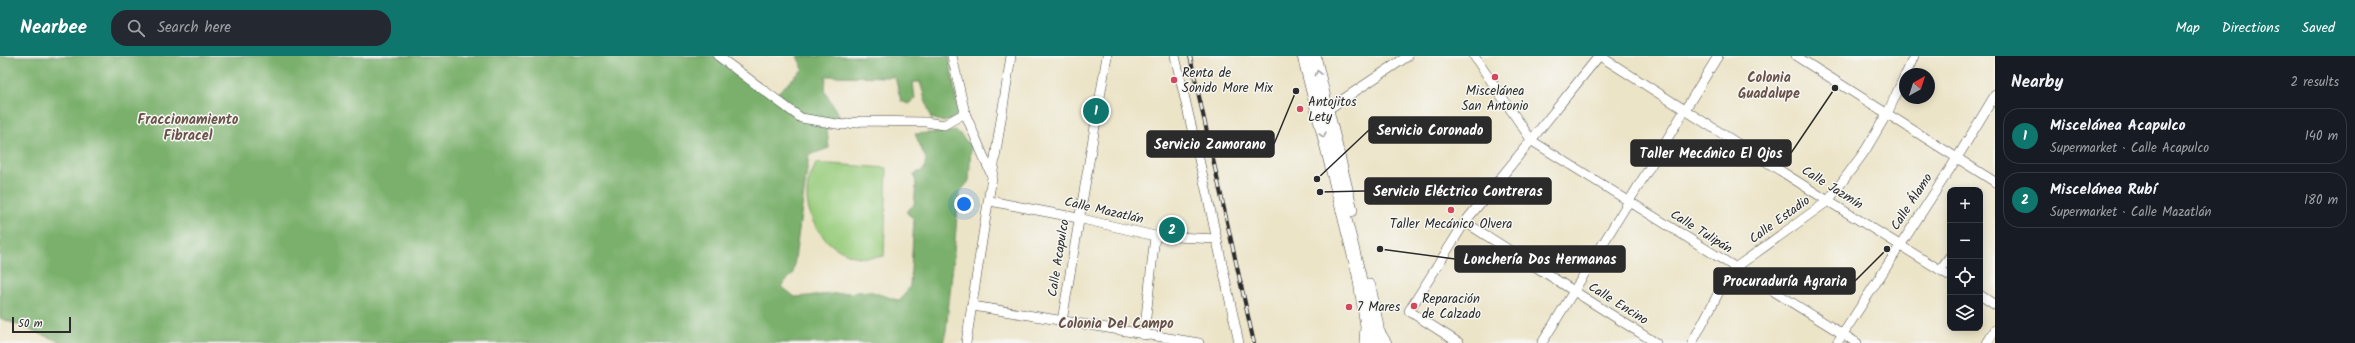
<!DOCTYPE html>
<html lang="en">
<head>
<meta charset="utf-8">
<style>
  :root { --surface:#171b24; --page:#242831; --text:#f1f3f6; --muted:#9ea1a6; --line:#363941; --accent:#0f766e }
  body { margin:0; font-family:Kalam,sans-serif; background:var(--page); color:var(--text) }
  .controls { position:absolute; right:12px; bottom:12px; display:grid; overflow:hidden; border-radius:8px; box-shadow:0 2px 10px #0003 }
  .controls button { width:36px; height:36px; display:grid; place-items:center; padding:0; border:0; border-bottom:1px solid var(--line); background:var(--surface); color:var(--text); font:20px sans-serif }
  .compass { position:absolute; left:1899px; top:12px; width:36px; height:36px; border-radius:50%; background:var(--surface); box-shadow:0 2px 10px #0003; rotate:39deg }
  .scale { position:absolute; left:12px; bottom:10px; width:59px; box-sizing:border-box; padding-left:4px; border:2px solid #2b2b2b; border-top:0; font-size:11px; line-height:14px; white-space:nowrap; color:#2b2b2b; -webkit-text-stroke:3px #f6f6f2; paint-order:stroke }
  .you { position:absolute; left:964px; top:148px; width:14px; height:14px; margin:-10px; border:3px solid #fff; border-radius:50%; background:#1a73e8; box-shadow:0 0 0 6px #1a73e833 }
  .badge { display:grid; place-items:center; width:26px; height:26px; border-radius:50%; background:var(--accent); color:#fff; font-size:13px; font-weight:700 }
  .pin { position:absolute; translate:-50% -50%; border:2px solid #fff; box-shadow:0 1px 4px #0006 }
  .list { margin:0; padding:0; list-style:none }
  h2 { display:flex; justify-content:space-between; align-items:center; height:52px; margin:0; padding:0 16px; font-size:17px }
  h2 small { font-size:13px; font-weight:400; color:var(--muted) }
  .list li { display:grid; grid-template-columns:26px 1fr auto; gap:12px; align-items:center; box-sizing:border-box; height:56px; margin:0 8px 8px; padding:0 8px; border:1px solid var(--line); border-radius:16px }
  .list b { display:block; font-size:15px; white-space:nowrap }
  .list p { margin:0; font-size:13px; white-space:nowrap; color:var(--muted) }
  .list em { font-size:13px; font-style:normal; color:var(--muted) }
  .icon { flex:none; width:22px; height:22px; fill:none; stroke:currentColor; stroke-width:2; stroke-linecap:round; stroke-linejoin:round }
  .map { position:relative; flex:none; width:1995px; height:287px; overflow:hidden }
  header { display:flex; align-items:center; gap:24px; box-sizing:border-box; height:56px; padding:0 20px; background:var(--accent); color:#fff }
  header strong { font-size:19px }
  nav { display:flex; gap:22px; margin-inline-start:auto; font-size:14px }
  .search { width:280px; height:36px; background:var(--page); display:flex; align-items:center; gap:10px; box-sizing:border-box; padding:0 14px; border-radius:16px; color:var(--muted); font-size:15px }
  main { display:flex }
  aside { flex:1; background:var(--surface) }
  .map>svg:first-child { display:block }
  .green { fill:#98cc7c; stroke:#627c54 }
  .forest { fill:#7ab06c; stroke:#526e4c }
  .lines { fill:none; stroke-linecap:round; stroke-linejoin:round }
  .street-casing { stroke:#484742; stroke-width:10 }
  .secondary-casing { stroke:#484742; stroke-width:14 }
  .street { stroke:#fff; stroke-width:9 }
  .secondary { stroke:#fff; stroke-width:13 }
  .rail-casing { stroke:#2b2b2b; stroke-width:4 }
  .rail { stroke:#f6f6f2; stroke-width:2.5; stroke-dasharray:8; stroke-linecap:butt }
  .oneway { stroke:#a0a0a0 }
  .poi-dot { fill:#d1495b; stroke:#f6f6f2; stroke-width:1.5 }
  .labels { text-anchor:middle; dominant-baseline:central; stroke-width:3; stroke-linejoin:round; paint-order:stroke }
  .poi-label { font-size:13px; fill:#2b2b2b; stroke:#f6f6f2; text-anchor:start }
  .street-label { font-size:13px; fill:#2b2b2b; stroke:#f6f6f2 }
  .neighbourhood-label { font-size:14px; font-weight:bold; fill:#695249; stroke:#f6f6f2 }
  .leader { fill:none; stroke:#2b2b2b; stroke-width:1.5 }
  .callout-dot { fill:#2b2b2b; stroke:#f6f6f2; stroke-width:1.5 }
  .callout { fill:#2b2b2b; stroke:#2b2b2b; stroke-width:1.5 }
  .callout-label { font-size:14px; text-anchor:middle; font-weight:bold; fill:#fff }
</style>
</head>
<body>
<header>
<strong>Nearbee</strong>
<div class="search"><svg class="icon" aria-label="search" viewBox="0 0 24 24"><circle cx="10" cy="10" r="6"/><path d="M15 15l6 6"/></svg>Search here</div>
<nav><a>Map</a><a>Directions</a><a>Saved</a></nav>
</header>
<main>
<div class="map">
<svg width="1995" height="287" viewBox="0 0 1995 287">
  <rect width="100%" height="100%" fill="#f6f6f2"/>
  <filter id="ink" filterUnits="userSpaceOnUse"><feTurbulence type="fractalNoise" baseFrequency=".025" numOctaves="2"/><feDisplacementMap in="SourceGraphic" scale="8" xChannelSelector="R" yChannelSelector="G"/><feConvolveMatrix kernelMatrix="1 2 1 2 8 2 1 2 1" color-interpolation-filters="sRGB"/></filter>
  <filter id="wash" filterUnits="userSpaceOnUse"><feTurbulence type="fractalNoise" baseFrequency=".012" numOctaves="4" result="noise"/><feDisplacementMap in="SourceGraphic" scale="16" xChannelSelector="R" yChannelSelector="G"/><feGaussianBlur stdDeviation="0.9" result="paint"/><feColorMatrix in="noise" values="0 0 0 0 0 0 0 0 0 0 0 0 0 0 0 0 0 1.4 0 .05"/><feComposite in="paint" operator="in"/></filter>
  <g filter="url(#wash)">
    <rect width="100%" height="100%" fill="#ece4c7"/>
    <!-- green -->
    <path class="green" d="M816 107 887 112 884 200C873 202 862 203 851 199 821 190 802 157 808 127 810 120 814 113 816 107Z"/>
    <!-- forest -->
    <path class="forest" d="M0 0H718L773 41 803 13 797 0H949L959 60 944 66 931 62 920 26H913L915 43 908 48 901 45 895 21 826 20 825 35 840 62 827 73 829 92 809 99 793 218 781 230 795 241 869 235 900 245 910 230 914 163 906 156 914 149 916 128 914 118 924 114 926 103 915 78 957 75 971 90 969 125 959 137 953 208 946 275 943 287H63L0 262Z"/>
  </g>
  <g filter="url(#ink)">
    <g class="lines">
      <defs>
        <g id="street">
          <path d="M718 0 801 62 843 69 862 65 926 66 944 69 965 57"/>
          <path d="M952 0 965 57 991 118"/>
          <path d="M1175 0 1207 138 1239 287"/>
          <path d="M1474 0 1532 85 1857 287"/>
          <path d="M1600 0 1828 145 1950 220"/>
          <path d="M1796 0 1995 126"/>
          <path d="M1906 18 1914 0"/>
          <path d="M1327 54 1408 0"/>
          <path d="M990 145 1078 162 1155 180 1217 183"/>
          <path d="M1465 166 1656 287"/>
          <path d="M1940 214 1950 200"/>
          <path d="M1980 239 1995 249"/>
          <path d="M973 250 1199 287"/>
          <path d="M1062 265 1107 0"/>
          <path d="M1377 271 1387 287"/>
          <path d="M1144 279 1155 180"/>
          <path d="M966 287 1011 0"/>
          <path d="M1459 287 1409 255 1465 166 1599 0"/>
          <path d="M1542 287 1718 0"/>
          <path d="M1692 287 1719 236 1735 212 1828 145 1865 95 1888 56 1905 19"/>
          <path d="M1837 287 1957 102 1995 39"/>
          <path d="M1987 287 1995 274"/>
        </g>
        <g id="secondary">
          <path d="M1304 0 1359 219 1367 270 1366 287"/>
          <path d="M1314 0 1351 154"/>
          <path d="M1369 230 1377 271 1376 287"/>
        </g>
      </defs>
      <!-- street casing -->
      <use href="#street" class="street-casing"/>
      <!-- secondary casing -->
      <use href="#secondary" class="secondary-casing"/>
      <!-- street -->
      <use href="#street" class="street"/>
      <!-- secondary -->
      <use href="#secondary" class="secondary"/>
      <defs>
        <path id="rail" d="M1190 0 1254 287"/>
      </defs>
      <!-- rail casing -->
      <use href="#rail" class="rail-casing"/>
      <!-- rail -->
      <use href="#rail" class="rail"/>
    </g>
    <!-- one-way arrows -->
    <defs><path id="oneway-chevron" d="M-2-3.5L2.5 0L-2 3.5" fill="none" stroke-width="1.6" stroke-linecap="round" stroke-linejoin="round"/></defs>
    <g class="oneway">
      <use href="#oneway-chevron" transform="translate(1318 17) rotate(-104)"/>
      <use href="#oneway-chevron" transform="translate(1323 79) rotate(75)"/>
    </g>
  </g>
  <!-- markers -->
  <g class="poi-dot">
    <circle cx="1495" cy="21" r="4"/>
    <circle cx="1174" cy="24" r="4"/>
    <circle cx="1300" cy="53" r="4"/>
    <circle cx="1451" cy="154" r="4"/>
    <circle cx="1414" cy="250" r="4"/>
    <circle cx="1349" cy="251" r="4"/>
  </g>
  <g class="labels">
    <!-- poi labels -->
    <g class="poi-label">
      <text x="1182" y="17">Renta de<tspan x="1182" dy="15">Sonido More Mix</tspan></text>
      <text x="1495" y="35" text-anchor="middle">Miscelánea<tspan x="1495" dy="15">San Antonio</tspan></text>
      <text x="1308" y="46">Antojitos<tspan x="1308" dy="15">Lety</tspan></text>
      <text x="1451" y="168" text-anchor="middle">Taller Mecánico Olvera</text>
      <text x="1422" y="243">Reparación<tspan x="1422" dy="15">de Calzado</tspan></text>
      <text x="1357" y="251">7 Mares</text>
    </g>
    <!-- street labels -->
    <g class="street-label">
      <text transform="translate(1832 132) rotate(32)">Calle Jazmín</text>
      <text transform="translate(1912 146) rotate(-57)">Calle Álamo</text>
      <text transform="translate(1104 155) rotate(13)">Calle Mazatlán</text>
      <text transform="translate(1780 164) rotate(-36)">Calle Estadio</text>
      <text transform="translate(1701 176) rotate(32)">Calle Tulipán</text>
      <text transform="translate(1059 202) rotate(-81)">Calle Acapulco</text>
      <text transform="translate(1618 248) rotate(32)">Calle Encino</text>
    </g>
    <!-- neighbourhood labels -->
    <g class="neighbourhood-label">
      <text x="1769" y="22">Colonia<tspan x="1769" dy="16">Guadalupe</tspan></text>
      <text x="188" y="64">Fraccionamiento<tspan x="188" dy="16">Fibracel</tspan></text>
      <text x="1116" y="268">Colonia Del Campo</text>
    </g>
  </g>
  <!-- callouts -->
  <path class="leader" d="M1317 123L1369 74M1296 35L1274 88M1835 32L1791 97M1320 136L1365 135M1380 193L1455 203M1887 193L1855 225"/>
  <g class="callout-dot">
    <circle cx="1317" cy="123" r="4"/>
    <circle cx="1296" cy="35" r="4"/>
    <circle cx="1835" cy="32" r="4"/>
    <circle cx="1320" cy="136" r="4"/>
    <circle cx="1380" cy="193" r="4"/>
    <circle cx="1887" cy="193" r="4"/>
  </g>
  <g class="callout">
    <rect x="1369" y="61" width="122" height="26" rx="4"/>
    <rect x="1147" y="75" width="127" height="26" rx="4"/>
    <rect x="1631" y="84" width="160" height="26" rx="4"/>
    <rect x="1365" y="122" width="186" height="26" rx="4"/>
    <rect x="1455" y="190" width="170" height="26" rx="4"/>
    <rect x="1714" y="212" width="141" height="26" rx="4"/>
  </g>
  <g class="callout-label">
    <text x="1430" y="79">Servicio Coronado</text>
    <text x="1210" y="93">Servicio Zamorano</text>
    <text x="1711" y="102">Taller Mecánico El Ojos</text>
    <text x="1458" y="140">Servicio Eléctrico Contreras</text>
    <text x="1540" y="208">Lonchería Dos Hermanas</text>
    <text x="1785" y="230">Procuraduría Agraria</text>
  </g>
</svg>
<div class="controls">
<button>+</button>
<button>−</button>
<button><svg class="icon" aria-label="locate" viewBox="0 0 24 24"><circle cx="12" cy="12" r="6"/><path d="M12 2v4M12 18v4M2 12h4M18 12h4"/></svg></button>
<button><svg class="icon" aria-label="layers" viewBox="0 0 24 24"><path d="M12 4l9 5-9 5-9-5zM3 14l9 5 9-5"/></svg></button>
</div>
<svg class="compass" viewBox="-18 -18 36 36"><path d="M0-13l5 13h-10z" fill="#e53935"/><path d="M0 13l5-13h-10z" fill="#9ea1a6"/></svg>
<div class="scale">50 m</div>
<div class="you"></div>
<div class="pin badge" style="left:1096px;top:55px">1</div>
<div class="pin badge" style="left:1172px;top:174px">2</div>
</div>
<aside>
<h2>Nearby<small>2 results</small></h2>
<ul class="list">
<li><span class="badge">1</span><div><b>Miscelánea Acapulco</b><p>Supermarket · Calle Acapulco</p></div><em>140 m</em></li>
<li><span class="badge">2</span><div><b>Miscelánea Rubí</b><p>Supermarket · Calle Mazatlán</p></div><em>180 m</em></li>
</ul>
</aside>
</main>
</body>
</html>
